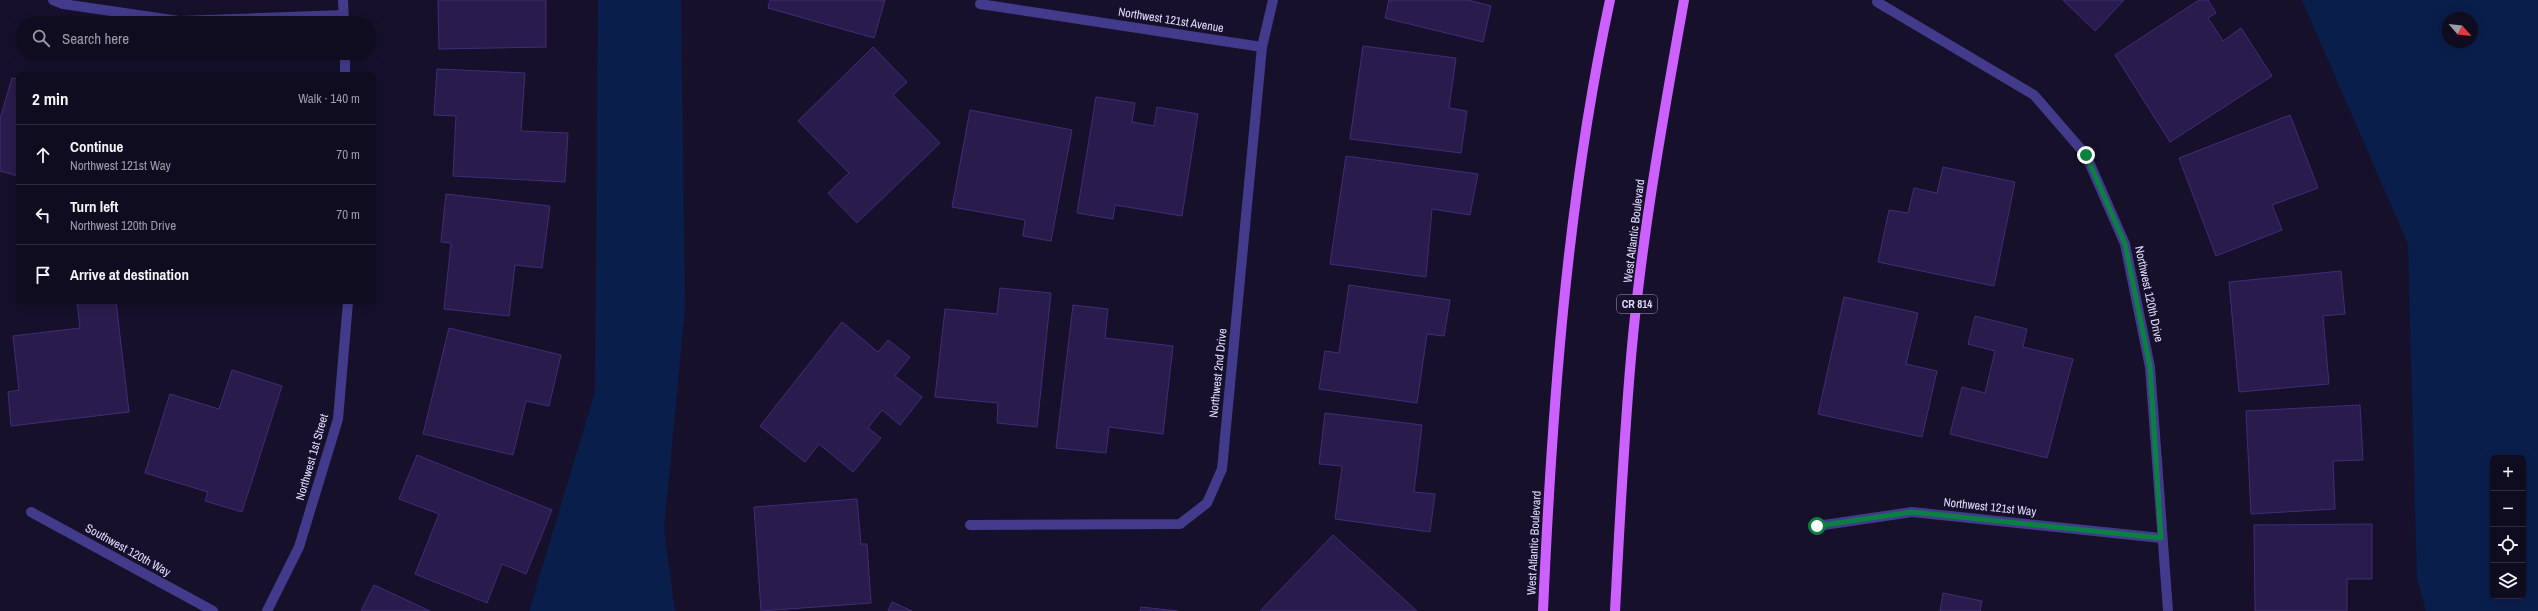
<!DOCTYPE html>
<html lang="en">
<head>
<meta charset="utf-8">
<style>
  :root { --surface:#100c20; --page:#1e1a2d; --text:#f1f3f6; --muted:#9c9ba5; --line:#302c3e }
  body { margin:0; font-family:"Archivo Narrow",sans-serif; background:var(--page); color:var(--text) }
  .controls { position:absolute; right:12px; bottom:12px; display:grid; overflow:hidden; border-radius:6px; box-shadow:0 2px 10px #0003 }
  .controls button { width:36px; height:36px; display:grid; place-items:center; padding:0; border:0; border-bottom:1px solid var(--line); background:var(--surface); color:var(--text); font:20px sans-serif }
  .compass { position:absolute; left:2442px; top:12px; width:36px; height:36px; border-radius:50%; background:var(--surface); box-shadow:0 2px 10px #0003; rotate:118deg }
  .stop { position:absolute; width:12px; height:12px; margin:-9px; border:3px solid #0b8043; border-radius:50%; background:#fff }
  .stop.end { background:#0b8043; border-color:#fff; box-shadow:0 1px 4px #0008 }
  .list { margin:0; padding:0; list-style:none }
  h2 { display:flex; justify-content:space-between; align-items:center; height:52px; margin:0; padding:0 16px; font-size:17px }
  h2 small { font-size:13px; font-weight:400; color:var(--muted) }
  .list li { display:grid; grid-template-columns:26px 1fr auto; gap:12px; align-items:center; box-sizing:border-box; height:60px; padding:0 16px; border-top:1px solid var(--line) }
  .list b { display:block; font-size:15px; white-space:nowrap }
  .list p { margin:0; font-size:13px; white-space:nowrap; color:var(--muted) }
  .list em { font-size:13px; font-style:normal; color:var(--muted) }
  .icon { flex:none; width:22px; height:22px; fill:none; stroke:currentColor; stroke-width:2; stroke-linecap:round; stroke-linejoin:round }
  .map { position:relative; flex:none; width:2538px; height:611px; overflow:hidden }
  .search { position:absolute; background:var(--surface); box-shadow:0 2px 10px #0003; left:16px; top:16px; width:360px; height:44px; display:flex; align-items:center; gap:10px; box-sizing:border-box; padding:0 14px; border-radius:22px; color:var(--muted); font-size:15px }
  .panel { position:absolute; background:var(--surface); box-shadow:0 2px 10px #0003; left:16px; top:72px; width:360px; height:232px; border-radius:6px }
  .map>svg:first-child { display:block }
  .water { fill:#0a1e4b; fill-rule:evenodd }
  .building { fill:#281c4c; stroke:#402d79 }
  .lines { fill:none; stroke-linecap:round; stroke-linejoin:round }
  .street { stroke:#423b8b; stroke-width:10 }
  .primary { stroke:#cc61ff; stroke-width:10 }
  .route { stroke:#0b8043; stroke-width:5 }
  .labels { text-anchor:middle; dominant-baseline:central; stroke-width:3.5; stroke-linejoin:round; paint-order:stroke }
  .shield { fill:#16102b; stroke:#a39dbf; stroke-width:1 }
  .shield-label { font-size:11px; font-weight:bold; fill:#e0daff }
  .street-label { font-size:12px; fill:#e0daff; stroke:#16102b }
</style>
</head>
<body>
<div class="map">
<svg width="2538" height="611" viewBox="0 0 2538 611">
  <rect width="100%" height="100%" fill="#16102b"/>
  <!-- water -->
  <g class="water">
    <path d="M598 0H681L685 308 664 529 675 611H529L595 392Z"/>
    <path d="M2302 0H2538V611H2426L2417 578 2408 244ZM2448 18H2472V42H2448ZM2493 458H2523V596H2493Z"/>
  </g>
  <!-- building -->
  <g class="building">
    <path d="M438 0H546V47L439 49Z"/>
    <path d="M770 0H885L874 38 768 8Z"/>
    <path d="M1389 0H1468L1491 6 1483 42 1385 18Z"/>
    <path d="M2063 0H2124L2095 31Z"/>
    <path d="M2199 0H2208L2216 13 2208 18 2223 41 2241 28 2272 76 2170 142 2115 55Z"/>
    <path d="M1363 46 1456 58 1449 108 1467 111 1461 153 1350 139Z"/>
    <path d="M873 47 907 82 893 95 940 143 857 223 828 193 849 173 798 121Z"/>
    <path d="M437 69 525 73 521 131 568 133 565 182 453 176 456 116 434 115Z"/>
    <path d="M12 78 18 79V176L0 171V119Z"/>
    <path d="M1096 97 1135 103 1132 122 1154 126 1157 107 1198 114 1182 216 1115 205 1113 219 1077 213Z"/>
    <path d="M970 110 1072 130 1051 241 1023 236 1025 220 952 207Z"/>
    <path d="M2290 115 2318 188 2272 205 2282 230 2216 256 2179 158Z"/>
    <path d="M1346 156 1478 174 1470 215 1432 209 1426 277 1330 264Z"/>
    <path d="M1943 167 2015 182 1994 286 1878 262 1889 210 1908 213 1914 188 1937 193Z"/>
    <path d="M446 194 550 206 542 268 515 265 509 316 444 309 451 243 441 242Z"/>
    <path d="M2341 271 2345 314 2323 316 2329 384 2239 392 2229 282Z"/>
    <path d="M1349 285 1450 300 1444 336 1427 334 1417 403 1319 389 1325 351 1339 353Z"/>
    <path d="M1000 288 1051 293 1037 427 997 423 998 403 935 397 945 309 997 314Z"/>
    <path d="M1844 297 1918 313 1906 364 1937 371 1922 437 1818 414Z"/>
    <path d="M77 302H116L129 412 11 426 8 392 19 390 13 336 80 328Z"/>
    <path d="M1073 305 1108 309 1105 338 1173 346 1163 434 1109 427 1106 453 1056 448Z"/>
    <path d="M1975 316 2027 329 2023 347 2073 359 2047 458 1950 434 1962 387 1985 393 1995 351 1968 344Z"/>
    <path d="M842 322 878 352 888 340 910 357 895 376 922 397 900 425 882 410 868 428 881 438 853 472 819 444 805 462 760 426Z"/>
    <path d="M449 328 561 355 549 406 526 401 513 455 423 434Z"/>
    <path d="M232 370 282 386 242 512 205 501 208 492 145 473 170 394 219 409Z"/>
    <path d="M2360 405 2363 460 2333 461 2335 509 2251 514 2246 411Z"/>
    <path d="M1325 413 1422 425 1414 492 1435 494 1430 532 1335 519 1342 466 1319 464Z"/>
    <path d="M417 455 552 510 526 574 502 564 487 603 415 574 439 514 399 499Z"/>
    <path d="M857 499 861 544H867L871 603 761 611 754 507Z"/>
    <path d="M2372 524V579H2347V611H2255L2254 525Z"/>
    <path d="M1333 535 1417 611H1260Z"/>
    <path d="M374 585 430 611H361Z"/>
    <path d="M1943 593 1982 601 1980 611H1940Z"/>
    <path d="M892 602 912 611H888Z"/>
    <path d="M1141 607 1178 611H1140Z"/>
  </g>
  <g class="lines">
    <!-- street -->
    <g class="street">
      <path d="M53 0 63 4 179 21 343 15"/>
      <path d="M343 0 344 23"/>
      <path d="M1877 2 2034 95 2086 155 2125 244 2150 367 2168 611"/>
      <path d="M980 4 1262 47"/>
      <path d="M345 53V74"/>
      <path d="M31 512 213 611"/>
      <path d="M970 525 1180 524 1207 503 1222 469 1262 47 1273 0"/>
      <path d="M1817 526 1912 512 2161 538"/>
      <path d="M267 611 299 547 338 419 348 302"/>
    </g>
    <!-- primary -->
    <g class="primary">
      <path d="M1543 611C1552 407 1567 200 1610 0"/>
      <path d="M1615 611C1620 519 1624 428 1633 336 1644 223 1664 112 1684 0"/>
    </g>
  </g>
  <g class="lines">
    <!-- route -->
    <path class="route" d="M1817 526 1912 512 2161 538 2150 367 2125 244 2086 155"/>
  </g>
  <g class="labels">
    <!-- shield labels -->
    <rect class="shield" x="1617" y="295" width="40" height="18" rx="3"/>
    <g class="shield-label">
      <text x="1637" y="304">CR 814</text>
    </g>
    <!-- street labels -->
    <g class="street-label">
      <text transform="translate(1171 20) rotate(9)">Northwest 121st Avenue</text>
      <text transform="translate(1634 231) rotate(-83)">West Atlantic Boulevard</text>
      <text transform="translate(2149 294) rotate(78)">Northwest 120th Drive</text>
      <text transform="translate(1218 373) rotate(-84)">Northwest 2nd Drive</text>
      <text transform="translate(312 457) rotate(-74)">Northwest 1st Street</text>
      <text transform="translate(1990 507) rotate(6)">Northwest 121st Way</text>
      <text transform="translate(1534 543) rotate(-87)">West Atlantic Boulevard</text>
      <text transform="translate(128 550) rotate(29)">Southwest 120th Way</text>
    </g>
  </g>
</svg>
<div class="controls">
<button>+</button>
<button>−</button>
<button><svg class="icon" aria-label="locate" viewBox="0 0 24 24"><circle cx="12" cy="12" r="6"/><path d="M12 2v4M12 18v4M2 12h4M18 12h4"/></svg></button>
<button><svg class="icon" aria-label="layers" viewBox="0 0 24 24"><path d="M12 4l9 5-9 5-9-5zM3 14l9 5 9-5"/></svg></button>
</div>
<svg class="compass" viewBox="-18 -18 36 36"><path d="M0-13l5 13h-10z" fill="#e53935"/><path d="M0 13l5-13h-10z" fill="#9c9ba5"/></svg>
<div class="stop" style="left:1817px;top:526px"></div>
<div class="stop end" style="left:2086px;top:155px"></div>
<div class="search"><svg class="icon" aria-label="search" viewBox="0 0 24 24"><circle cx="10" cy="10" r="6"/><path d="M15 15l6 6"/></svg>Search here</div>
<section class="panel">
<h2>2 min<small>Walk · 140 m</small></h2>
<ul class="list">
<li><svg class="icon" aria-label="ahead" viewBox="0 0 24 24"><path d="M12 20V5M6 11l6-6 6 6"/></svg><div><b>Continue</b><p>Northwest 121st Way</p></div><em>70 m</em></li>
<li><svg class="icon" aria-label="left" viewBox="0 0 24 24"><path d="M17 20v-9H6M10 6l-5 5 5 5"/></svg><div><b>Turn left</b><p>Northwest 120th Drive</p></div><em>70 m</em></li>
<li><svg class="icon" aria-label="arrive" viewBox="0 0 24 24"><path d="M6 21V4h12l-3 4 3 4H6"/></svg><div><b>Arrive at destination</b></div></li>
</ul>
</section>
</div>
</body>
</html>
